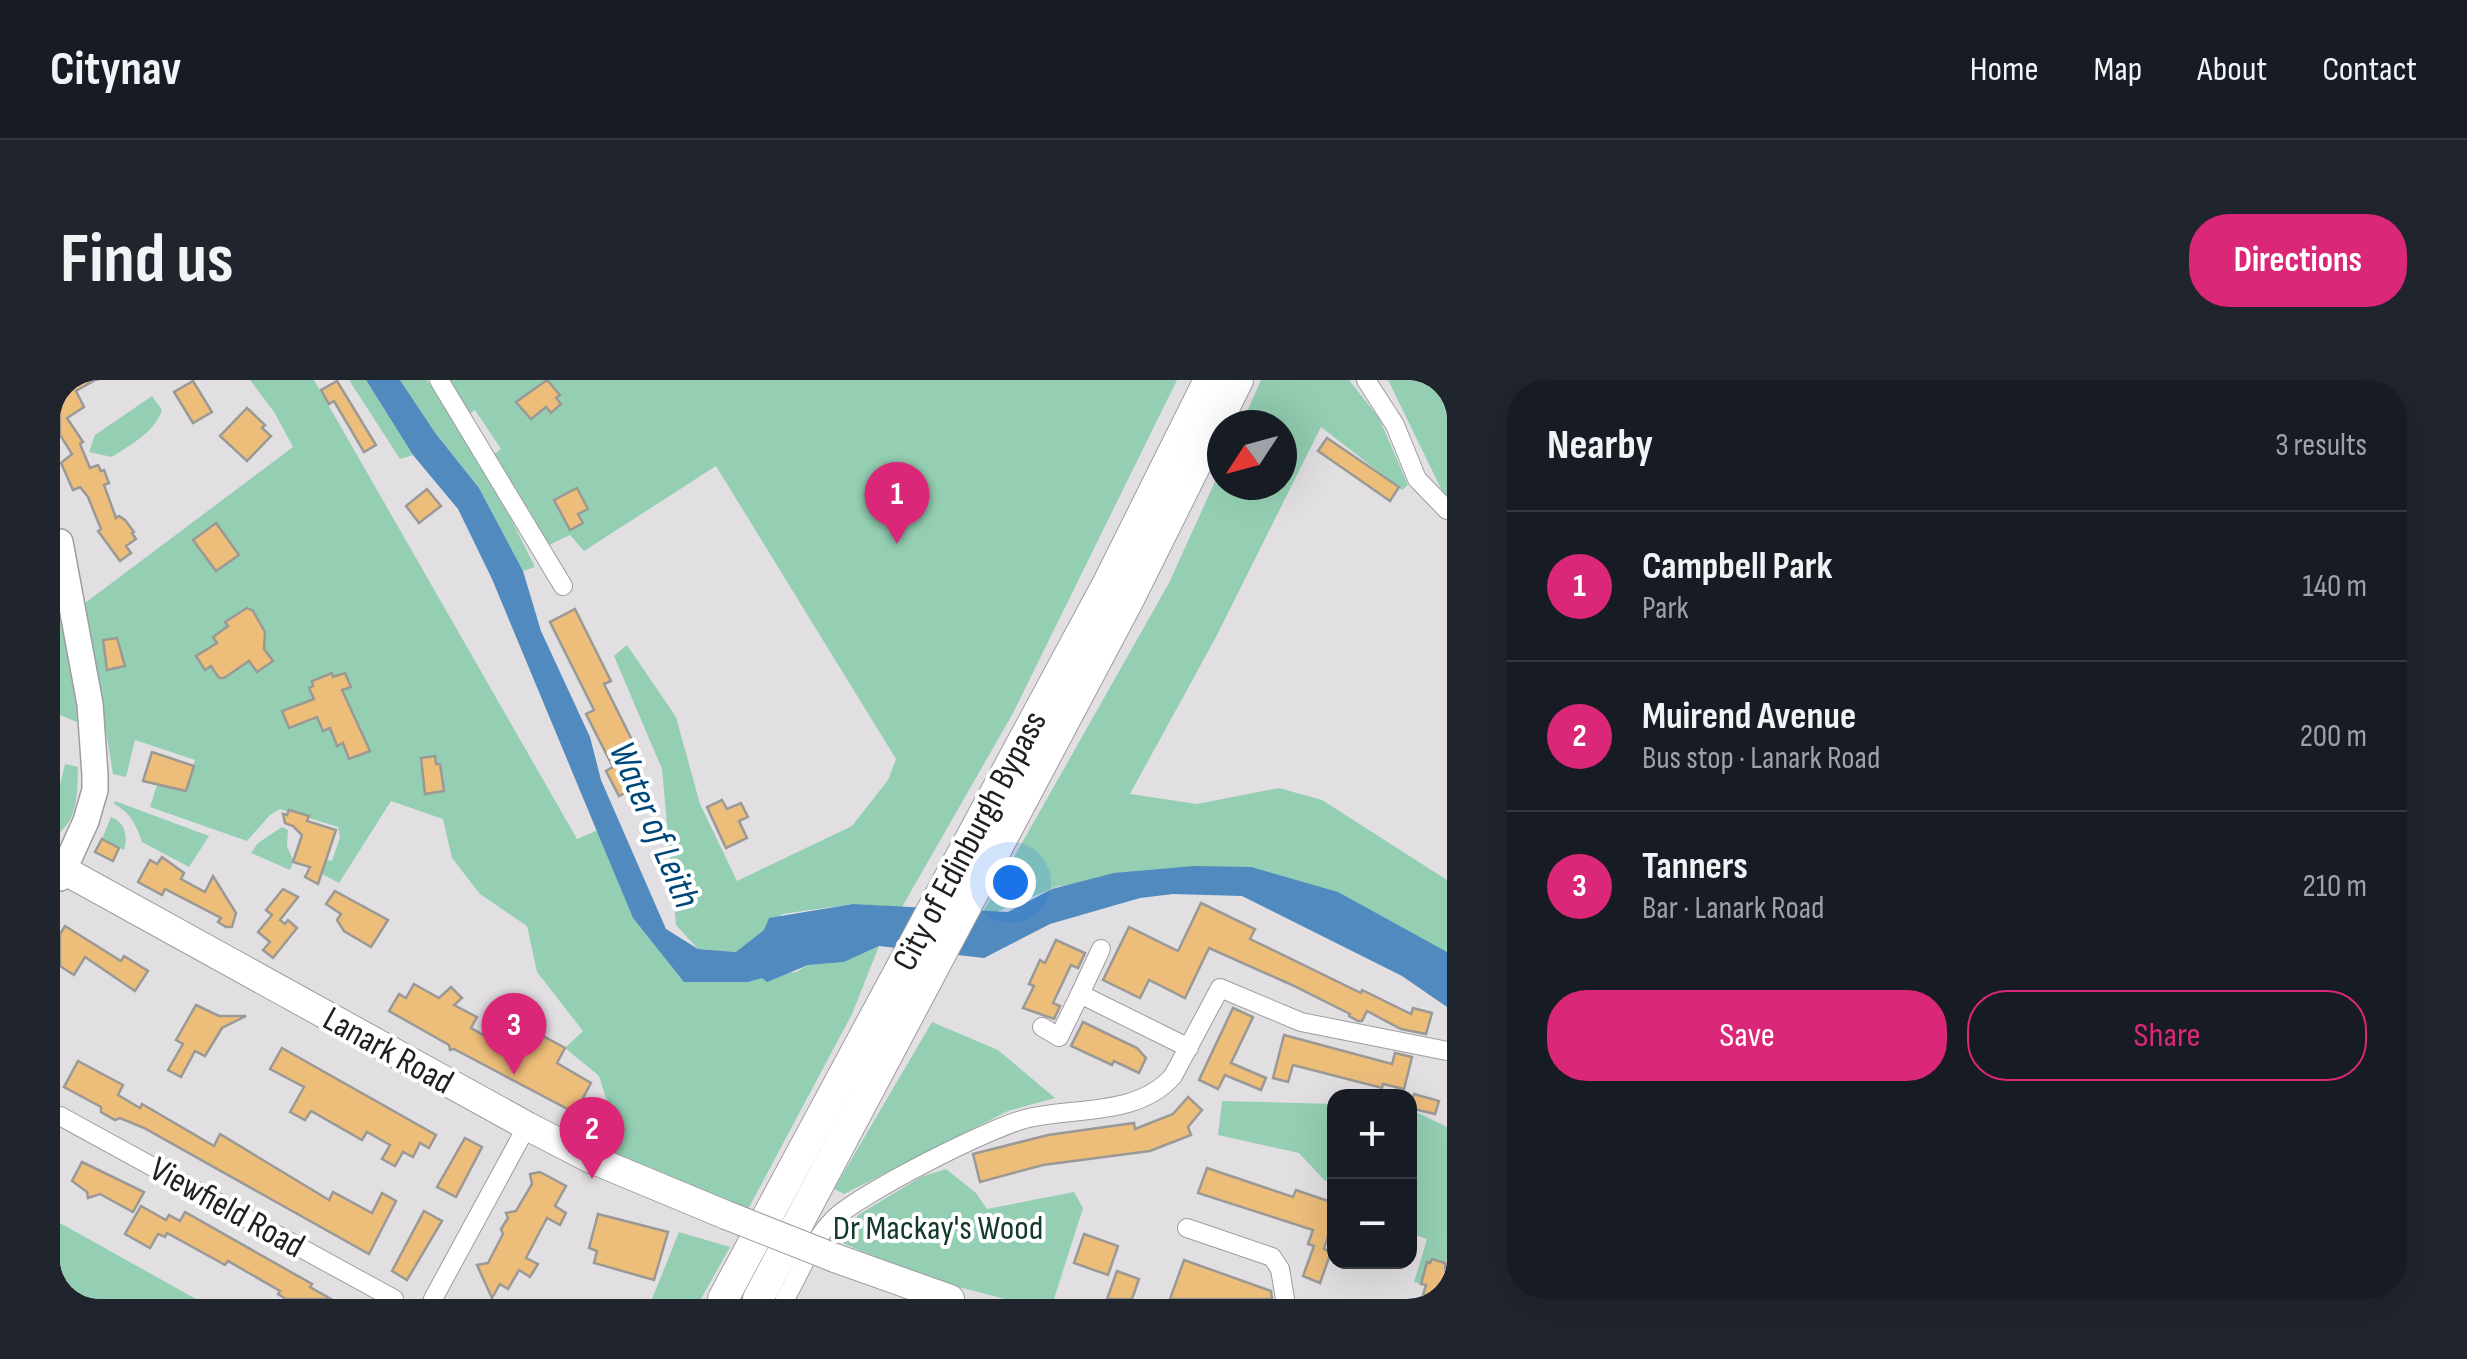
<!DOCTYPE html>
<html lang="en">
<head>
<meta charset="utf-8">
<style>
  :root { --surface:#171b24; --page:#20242c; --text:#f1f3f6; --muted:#9ea1a6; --line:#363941; --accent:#db2777 }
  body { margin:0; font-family:"Sofia Sans Condensed",sans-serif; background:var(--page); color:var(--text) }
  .controls { position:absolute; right:30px; bottom:30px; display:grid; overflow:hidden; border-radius:20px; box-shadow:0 10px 40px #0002 }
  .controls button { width:90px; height:90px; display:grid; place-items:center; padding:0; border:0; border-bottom:2px solid var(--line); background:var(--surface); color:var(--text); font:50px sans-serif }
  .compass { position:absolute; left:1147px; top:30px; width:90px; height:90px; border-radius:50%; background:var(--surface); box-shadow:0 10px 40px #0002; rotate:234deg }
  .you { position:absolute; left:950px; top:502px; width:35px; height:35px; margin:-25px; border:8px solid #fff; border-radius:50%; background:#1a73e8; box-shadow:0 0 0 15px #1a73e833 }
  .badge { display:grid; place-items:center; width:65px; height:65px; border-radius:50%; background:var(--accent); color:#fff; font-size:32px; font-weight:700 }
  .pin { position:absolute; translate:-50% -82px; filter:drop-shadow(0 2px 5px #0008) }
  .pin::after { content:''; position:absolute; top:52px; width:35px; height:30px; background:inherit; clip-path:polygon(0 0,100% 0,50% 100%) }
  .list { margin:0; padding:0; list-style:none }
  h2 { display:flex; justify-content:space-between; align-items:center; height:130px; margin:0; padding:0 40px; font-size:42px }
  h2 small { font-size:32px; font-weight:400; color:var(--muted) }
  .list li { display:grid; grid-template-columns:65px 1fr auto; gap:30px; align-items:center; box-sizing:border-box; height:150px; padding:0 40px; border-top:2px solid var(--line) }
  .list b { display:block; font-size:38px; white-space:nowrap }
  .list p { margin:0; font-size:32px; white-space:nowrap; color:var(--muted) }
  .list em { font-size:32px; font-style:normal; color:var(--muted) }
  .actions { display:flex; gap:20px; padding:30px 40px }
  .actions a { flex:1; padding:22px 0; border:2px solid var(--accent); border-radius:40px; text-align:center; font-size:35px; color:var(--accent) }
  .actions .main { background:var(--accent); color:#fff }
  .map { position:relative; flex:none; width:1387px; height:919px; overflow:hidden; border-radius:40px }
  header { display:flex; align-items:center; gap:60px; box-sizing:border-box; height:140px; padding:0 50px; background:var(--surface); border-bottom:2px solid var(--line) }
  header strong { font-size:48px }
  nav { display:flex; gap:55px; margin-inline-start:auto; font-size:35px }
  .intro { display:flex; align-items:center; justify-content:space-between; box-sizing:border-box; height:240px; padding:0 60px }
  h1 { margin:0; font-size:70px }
  .button { padding:25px 45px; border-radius:40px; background:var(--accent); color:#fff; font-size:35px; font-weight:700 }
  main { display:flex; gap:60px; padding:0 60px }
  aside { flex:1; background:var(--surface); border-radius:40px; box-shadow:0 10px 40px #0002 }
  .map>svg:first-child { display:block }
  .green { fill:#94cfb3; fill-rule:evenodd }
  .water { fill:#508abe }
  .building { fill:#edbd7a; stroke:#9b9995; stroke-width:2.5 }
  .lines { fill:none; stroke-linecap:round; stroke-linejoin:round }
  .minor-casing { stroke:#9e9ca0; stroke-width:20 }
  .secondary-casing { stroke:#9e9ca0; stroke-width:28 }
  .primary-casing { stroke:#9e9ca0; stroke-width:30 }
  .trunk-casing { stroke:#9e9ca0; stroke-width:32 }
  .minor { stroke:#fff; stroke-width:18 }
  .secondary { stroke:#fff; stroke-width:25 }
  .primary { stroke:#fff; stroke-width:28 }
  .trunk { stroke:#fff; stroke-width:30 }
  .primary-bridge-casing { stroke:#9e9ca0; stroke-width:30; stroke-linecap:butt }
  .primary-bridge { stroke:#fff; stroke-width:28 }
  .labels { text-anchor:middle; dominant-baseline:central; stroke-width:8; stroke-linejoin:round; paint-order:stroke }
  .street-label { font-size:35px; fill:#212021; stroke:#fff }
  .park-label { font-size:35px; fill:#13392a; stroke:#fff }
  .water-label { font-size:38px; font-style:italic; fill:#004779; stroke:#fff }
</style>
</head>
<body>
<header>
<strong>Citynav</strong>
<nav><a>Home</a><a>Map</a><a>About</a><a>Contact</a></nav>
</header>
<div class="intro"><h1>Find us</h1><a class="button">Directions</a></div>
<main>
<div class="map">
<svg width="1387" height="919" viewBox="0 0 1387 919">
  <rect width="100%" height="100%" fill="#e2dfe3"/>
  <!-- green -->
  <g class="green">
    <path d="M190 0H254L517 459 538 450 573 538 624 601 736 592 748 585 784 582 819 566 792 634 686 833 522 766 547 721 539 696 505 668 523 651 477 592 467 546 420 514 392 478 383 439 331 421 279 503 262 494 267 480 272 481 280 457 278 447 220 429 210 435 187 461 90 427 97 405 126 410 135 380 75 360 66 397 53 394 25 223 233 67 214 32ZM375 376 376 384H380L384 411 366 414 361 378Z"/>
    <path d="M289 0H306L353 75 340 79Z"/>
    <path d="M340 0H367L432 101 475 187 463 191 419 108 376 54Z"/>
    <path d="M386 0H1117L952 335 842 527 793 524 722 534 690 564 677 572 638 569 616 545 602 389 554 276 567 265 616 337 640 424 677 501 792 446 828 400 836 379 656 86 524 171 510 155 487 166 433 75 441 69 415 30 407 35Z"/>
    <path d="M1201 0H1289L1319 38 1348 105 1342 110 1261 47 1156 257 1070 414 1137 424 1219 408 1262 420 1387 500V574L1098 491 996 507 919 539 1109 203 1162 86V105H1222V45H1181Z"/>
    <path d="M1328 0H1387V121Z"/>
    <path d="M92 16 102 30C95 52 70 65 52 77L29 72 35 55Z"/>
    <path d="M0 212 19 343 0 335Z"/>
    <path d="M5 384 18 387C17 409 19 437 0 452V405Z"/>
    <path d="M55 421 149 456 129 487 82 462C76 445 71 433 54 424Z"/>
    <path d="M51 437C65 442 68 456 64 470L42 459Z"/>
    <path d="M222 447 228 450 227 467 234 481 230 490 191 473 198 463Z"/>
    <path d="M872 642 938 670 995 718 948 731 784 814 774 809Z"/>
    <path d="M1162 721 1274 724V796L1265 801 1239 773 1158 755Z"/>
    <path d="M1350 729 1387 747V878L1385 883 1372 879 1361 904 1354 902 1367 859 1350 853Z"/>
    <path d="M886 789 916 813 927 829 1014 812 1023 828 994 919H945L860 897 783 863 798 835 861 797Z"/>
    <path d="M0 843 136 919H0Z"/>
    <path d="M619 852 670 867 641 919H592Z"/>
  </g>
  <!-- water -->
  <path class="water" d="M306 0H340L376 54 419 108 463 191 481 251 530 357 541 400 606 549 638 569 676 572 704 550 709 538 793 524 948 532 992 509 1054 493 1134 486 1191 487 1278 512 1387 572V627L1342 596 1182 516 1113 514 1080 518 990 544 924 578 819 566 784 582 748 585 707 602 702 598 688 602H624L573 538 432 199 398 129 353 75Z"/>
  <!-- building -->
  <g class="building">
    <path d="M0 0H35L16 11 24 27 7 38 23 62 20 64 30 88 38 85 41 91 44 90 49 103 44 105 56 138 59 136 65 140 74 152 72 153 76 159 66 166 71 173 60 181 38 151 41 149 28 117 20 107 13 110 1 83 12 74 0 55Z"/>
    <path d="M487 0 500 15 496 18 501 24 491 33 486 27 471 39 456 22Z"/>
    <path d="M133 1 152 32 133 43 114 12Z"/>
    <path d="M277 1 316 65 304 72 274 21 269 24 261 10Z"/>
    <path d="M187 28 205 45 202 48 211 56 187 81 160 56Z"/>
    <path d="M1267 58 1339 107 1330 121 1258 71Z"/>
    <path d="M517 108 528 129 518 134 523 143 510 150 494 120Z"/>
    <path d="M367 109 381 126 359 143 346 126Z"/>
    <path d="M156 143 179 175 156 191 133 160Z"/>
    <path d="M187 228 193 231 205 252 204 269 213 281 197 292 189 281 164 298H159L151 286 145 290 136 276 157 263 153 257 168 246 165 242Z"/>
    <path d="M515 229 551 301 544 304 579 374V389L569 399 574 408 559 416 546 391 553 387 526 334 534 330 490 242Z"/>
    <path d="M57 258 65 286 47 290 43 260Z"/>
    <path d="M272 293 273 297 285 293 291 307 282 310 310 371 289 379 283 363 277 366 270 348 263 351 257 337 229 348 222 331 254 319 249 308 253 306 252 301Z"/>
    <path d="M92 372 134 386 126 411 83 401Z"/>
    <path d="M375 376 376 384H380L384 411 365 414 361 378Z"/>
    <path d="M662 420 667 429 681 423 688 437 679 441 687 458 666 468 647 427Z"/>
    <path d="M229 430 249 436 247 441 276 450 258 504 245 497 250 487 233 482 242 455 233 446 225 443 223 434 227 435Z"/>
    <path d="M42 459 59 468 53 481 35 472Z"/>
    <path d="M102 477 124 493 121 499 145 512 153 496 176 533 172 547H166L158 542 161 538 105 509 102 515 78 502 90 480 97 484Z"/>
    <path d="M223 509 238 517 220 540 225 544 228 540 237 548 213 578 203 570 210 562 198 552 212 535 206 530Z"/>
    <path d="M275 511 328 540 311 567 284 551 277 540 281 534 266 524Z"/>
    <path d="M1141 523 1195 549 1190 559 1301 613 1302 610 1351 634 1353 628 1372 633 1366 654 1341 649 1307 631 1302 641H1298L1289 636 1290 634 1232 605 1149 568 1125 618 1089 600 1080 618 1043 600 1069 547 1118 571Z"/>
    <path d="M5 546 61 581 64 576 88 591 75 611 25 577 14 595 0 586V554Z"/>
    <path d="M996 560 1025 573 1018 588 1011 585 993 623 1000 626 994 639 963 628 974 606 969 604 980 580 985 583Z"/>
    <path d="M354 604 379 618 391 607 402 618 394 625 417 637 411 648 445 667 454 653 465 659 470 649 505 668 497 683 531 703 523 718 538 726 527 746 512 737 515 733 394 669 390 670 389 665 329 631 339 614 346 618Z"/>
    <path d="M136 625 159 636H186L162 648 145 676 135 671 121 697 108 690 123 664 116 660Z"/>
    <path d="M1173 628 1193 637 1171 683 1206 698 1201 710 1165 695 1158 709 1139 700Z"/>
    <path d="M1023 642 1077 668 1086 678 1079 693 1054 681 1052 685 1011 666Z"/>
    <path d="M1224 655 1332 684 1335 673 1352 677 1344 709 1323 704 1322 708 1233 685 1228 702 1213 698Z"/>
    <path d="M222 668 376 755 369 768 360 763 353 777 343 772 335 786 322 779 330 765 307 752 302 760 251 731 245 740 230 732 244 707 210 689Z"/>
    <path d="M18 681 63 705 58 715 80 728 82 724 154 766 160 754 269 820 273 812 312 833 322 813 336 821 309 874 84 748 60 738 55 740 41 732V727L4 707Z"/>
    <path d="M1354 714 1379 721 1375 734 1350 728Z"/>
    <path d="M1128 717 1142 730 1128 747 1131 755 1090 771 983 785 920 802 913 774 988 755 1074 743 1075 749 1113 734Z"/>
    <path d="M405 758 422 767 396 817 377 807Z"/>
    <path d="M22 782 84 812 73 832 40 814 28 818 27 812 12 801Z"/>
    <path d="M1147 788 1233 817 1236 810 1274 823V837L1264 869 1271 872 1260 903 1243 896 1254 866 1248 864 1253 850 1138 813Z"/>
    <path d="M480 792 506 806 495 826 506 833 500 845 487 838 466 878 478 884 470 897 459 890 448 909 440 904 432 918 417 885 428 883 443 854 441 849 448 838 446 833 456 831 472 804 470 794Z"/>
    <path d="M81 826 106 840 109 835 120 841 125 832 252 904 250 907 271 919H226L218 914 220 911 168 881 165 885 107 853 105 857 98 854 90 868 65 854Z"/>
    <path d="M364 831 382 841 347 900 332 891Z"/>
    <path d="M538 834 608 852 594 900 534 883 537 871 529 868Z"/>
    <path d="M1024 854 1058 866 1048 895 1014 883Z"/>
    <path d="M1372 879 1385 883 1387 919H1362L1366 905 1361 904 1367 882 1370 883Z"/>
    <path d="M1124 880 1211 911 1212 919H1110Z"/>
    <path d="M1057 891 1079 899 1072 919H1047Z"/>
  </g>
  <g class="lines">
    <defs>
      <g id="minor">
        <path d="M379 0 503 206"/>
        <path d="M1306 0 1335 45 1357 99 1387 130"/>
        <path d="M1020 614 1041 569"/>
        <path d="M982 647 999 657 1020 614 1129 668"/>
        <path d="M0 736 334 919"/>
        <path d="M1127 848 1212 877 1220 889 1225 919"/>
        <path d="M373 919 467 746"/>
        <path d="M725 919C740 893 752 861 773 840 797 815 934 745 969 738 1017 727 1078 736 1113 696L1160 608 1241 642 1387 671"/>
      </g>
      <path id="secondary" d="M0 162 30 324 35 395V410L26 441 0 498"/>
      <g id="primary">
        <path d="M0 488 467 746 529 778 666 835"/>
        <path d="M775 878 890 919"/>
      </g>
      <g id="trunk">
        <path d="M663 919 1049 201 1149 0"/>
        <path d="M698 919 1068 221 1178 0"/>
      </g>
    </defs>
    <!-- minor casing -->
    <use href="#minor" class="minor-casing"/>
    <!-- secondary casing -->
    <use href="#secondary" class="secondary-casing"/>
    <!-- primary casing -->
    <use href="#primary" class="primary-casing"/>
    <!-- trunk casing -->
    <use href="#trunk" class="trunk-casing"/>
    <!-- minor -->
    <use href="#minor" class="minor"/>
    <!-- secondary -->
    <use href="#secondary" class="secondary"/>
    <!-- primary -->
    <use href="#primary" class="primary"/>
    <!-- trunk -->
    <use href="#trunk" class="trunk"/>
    <defs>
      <path id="primary-bridge" d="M666 835 775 878"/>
    </defs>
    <!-- primary-bridge casing -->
    <use href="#primary-bridge" class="primary-bridge-casing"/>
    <!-- primary-bridge -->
    <use href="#primary-bridge" class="primary-bridge"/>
  </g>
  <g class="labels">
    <!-- street labels -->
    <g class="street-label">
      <text transform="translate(910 461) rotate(-62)">City of Edinburgh Bypass</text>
      <text transform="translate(328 671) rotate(29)">Lanark Road</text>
      <text transform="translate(167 828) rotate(29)">Viewfield Road</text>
    </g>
    <!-- park labels -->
    <g class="park-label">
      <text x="878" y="848">Dr Mackay's Wood</text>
    </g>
    <!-- water labels -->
    <g class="water-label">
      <text transform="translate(594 445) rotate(67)">Water of Leith</text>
    </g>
  </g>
</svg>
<div class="controls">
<button>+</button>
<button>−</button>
</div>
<svg class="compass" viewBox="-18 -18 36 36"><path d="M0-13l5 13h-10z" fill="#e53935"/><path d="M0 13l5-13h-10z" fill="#9ea1a6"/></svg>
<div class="you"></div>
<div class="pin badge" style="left:837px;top:164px">1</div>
<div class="pin badge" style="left:532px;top:799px">2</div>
<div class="pin badge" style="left:454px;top:695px">3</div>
</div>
<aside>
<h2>Nearby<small>3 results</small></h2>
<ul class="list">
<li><span class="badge">1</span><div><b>Campbell Park</b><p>Park</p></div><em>140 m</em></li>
<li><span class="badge">2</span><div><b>Muirend Avenue</b><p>Bus stop · Lanark Road</p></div><em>200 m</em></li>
<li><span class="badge">3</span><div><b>Tanners</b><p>Bar · Lanark Road</p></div><em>210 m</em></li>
</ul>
<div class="actions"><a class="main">Save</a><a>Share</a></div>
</aside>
</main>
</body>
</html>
